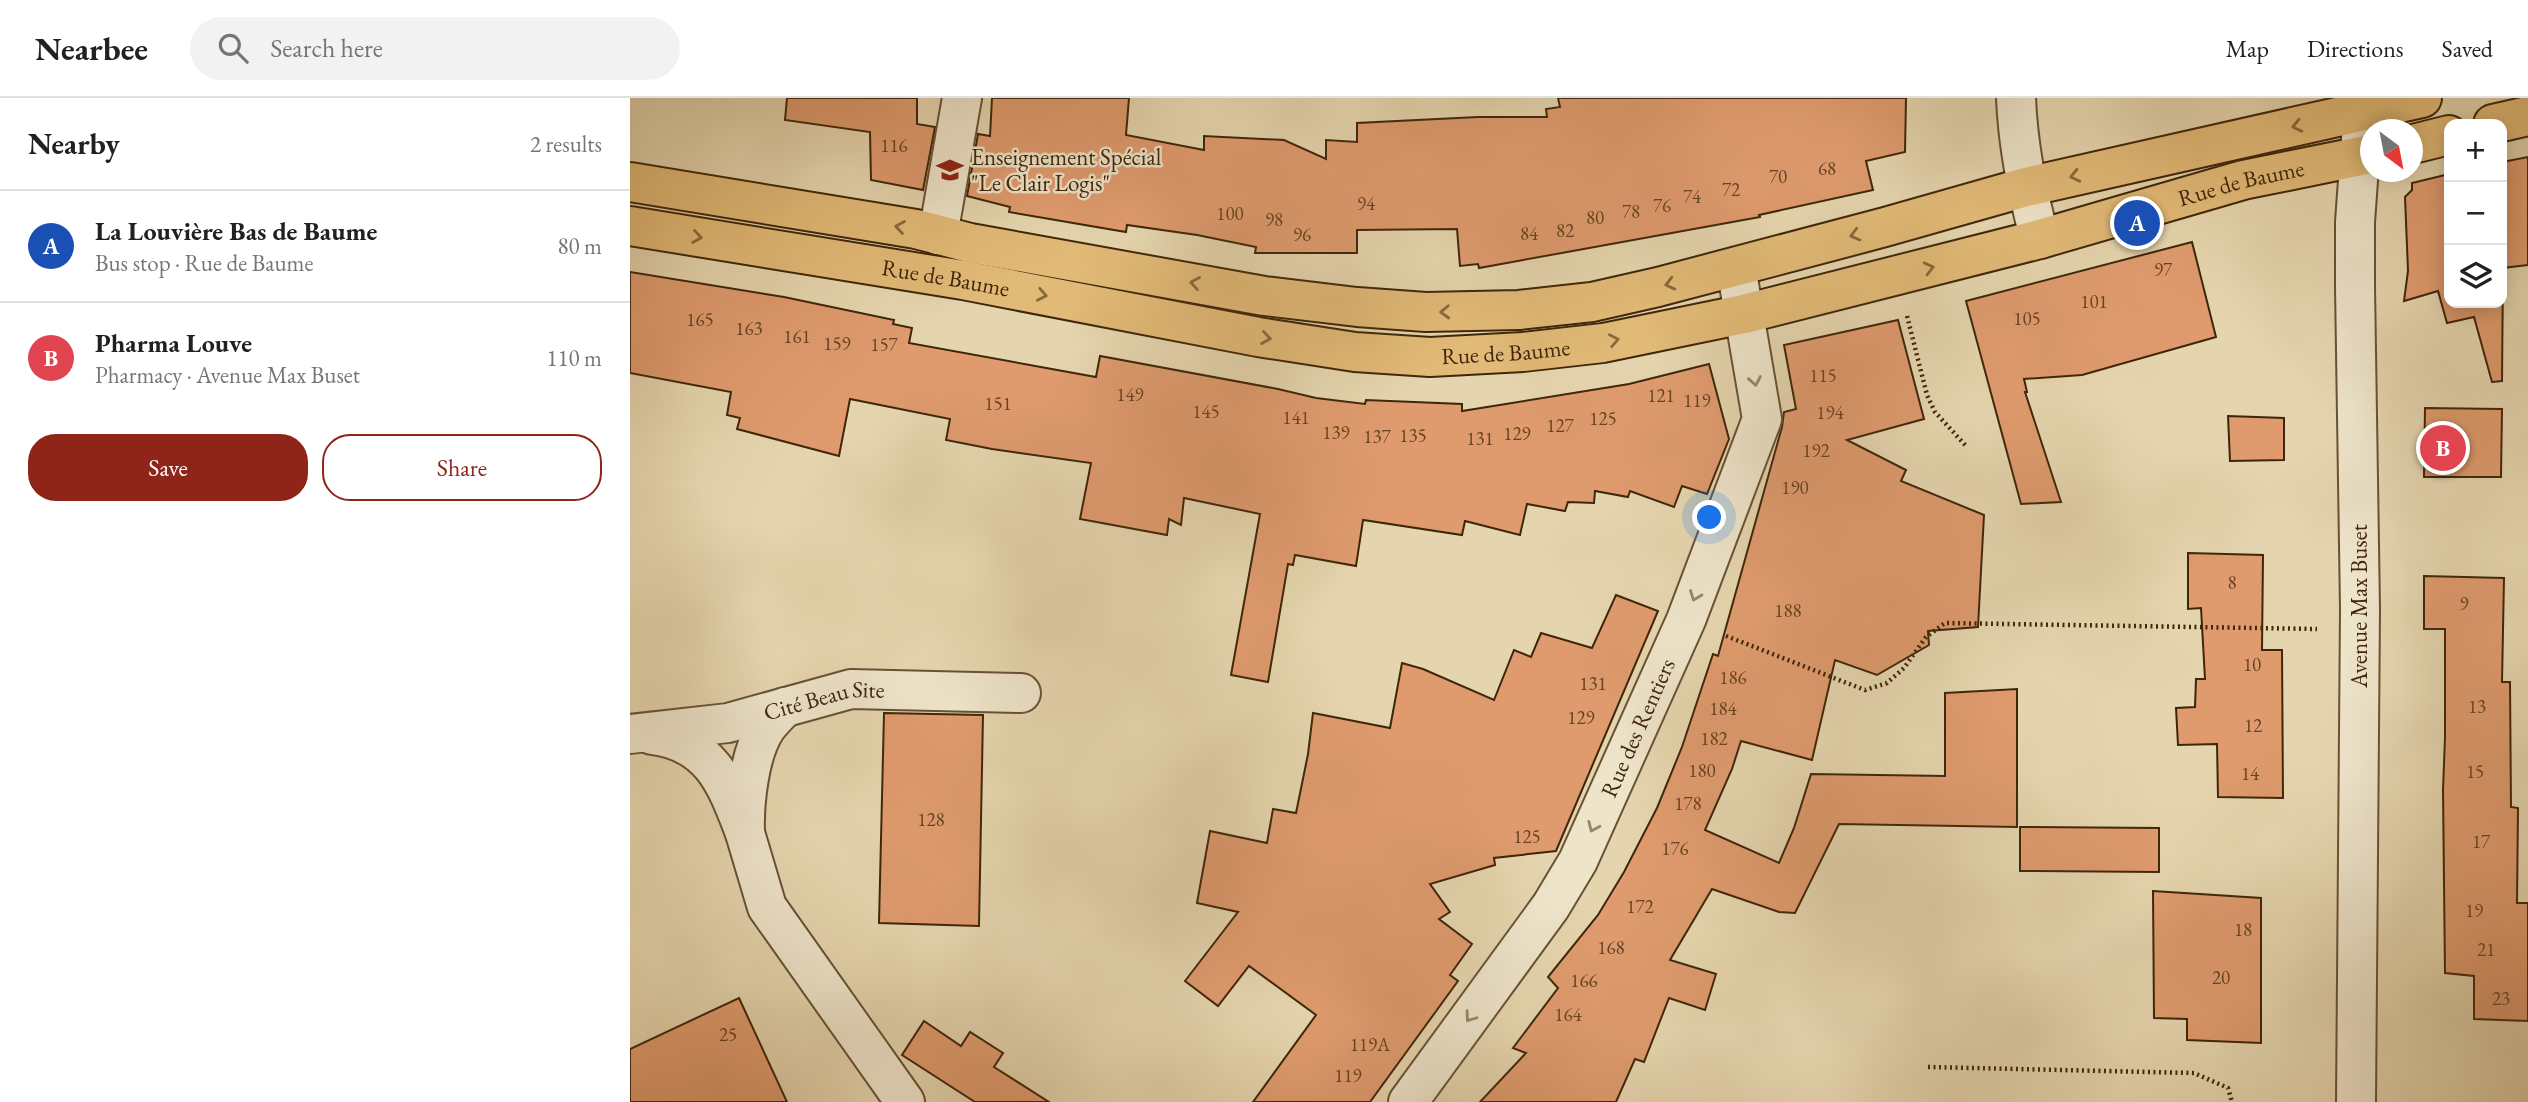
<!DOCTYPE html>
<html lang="en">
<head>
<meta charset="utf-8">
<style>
  :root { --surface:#fff; --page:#f2f2f2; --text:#202124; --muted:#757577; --line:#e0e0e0; --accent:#8f2418 }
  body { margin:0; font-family:"EB Garamond",serif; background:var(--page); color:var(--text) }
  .controls { position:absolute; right:21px; top:21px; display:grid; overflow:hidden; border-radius:14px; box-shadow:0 4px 18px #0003 }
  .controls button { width:63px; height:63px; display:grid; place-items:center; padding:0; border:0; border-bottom:2px solid var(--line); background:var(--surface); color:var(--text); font:35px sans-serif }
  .compass { position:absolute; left:1730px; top:21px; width:63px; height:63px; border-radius:50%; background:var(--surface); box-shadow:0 4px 18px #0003; rotate:148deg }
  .you { position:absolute; left:1080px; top:420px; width:24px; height:24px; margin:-18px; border:5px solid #fff; border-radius:50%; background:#1a73e8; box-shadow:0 0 0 10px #1a73e833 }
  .badge { display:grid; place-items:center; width:46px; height:46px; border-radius:50%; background:var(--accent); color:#fff; font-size:23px; font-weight:700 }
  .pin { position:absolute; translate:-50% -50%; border:4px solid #fff; box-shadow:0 2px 7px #0006 }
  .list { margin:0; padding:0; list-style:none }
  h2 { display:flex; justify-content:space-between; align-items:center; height:91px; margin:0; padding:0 28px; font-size:30px }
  h2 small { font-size:23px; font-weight:400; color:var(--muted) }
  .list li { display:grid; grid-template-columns:46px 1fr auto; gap:21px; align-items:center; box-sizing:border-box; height:112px; padding:0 28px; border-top:2px solid var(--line) }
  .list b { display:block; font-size:26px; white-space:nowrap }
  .list p { margin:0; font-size:23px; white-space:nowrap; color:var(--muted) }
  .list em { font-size:23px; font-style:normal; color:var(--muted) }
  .actions { display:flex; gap:14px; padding:21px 28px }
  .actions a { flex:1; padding:16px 0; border:2px solid var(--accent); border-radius:28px; text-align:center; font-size:24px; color:var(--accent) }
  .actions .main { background:var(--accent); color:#fff }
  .icon { flex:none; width:38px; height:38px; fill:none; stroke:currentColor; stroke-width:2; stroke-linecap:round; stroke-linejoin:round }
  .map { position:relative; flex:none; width:1898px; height:1004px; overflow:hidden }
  header { display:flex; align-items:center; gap:42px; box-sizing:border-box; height:98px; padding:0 35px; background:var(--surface); border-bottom:2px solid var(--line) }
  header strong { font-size:33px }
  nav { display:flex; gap:38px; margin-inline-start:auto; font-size:24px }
  .search { width:490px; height:63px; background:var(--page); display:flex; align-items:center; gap:18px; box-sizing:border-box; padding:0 24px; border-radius:38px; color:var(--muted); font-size:26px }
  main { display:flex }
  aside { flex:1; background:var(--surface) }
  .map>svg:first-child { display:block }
  .building { fill:#df9b6e; stroke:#3f260a; stroke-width:2 }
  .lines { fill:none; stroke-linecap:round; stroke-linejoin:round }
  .minor-casing { stroke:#685233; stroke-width:42 }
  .major-casing { stroke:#3f260a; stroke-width:42 }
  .path { stroke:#3f260a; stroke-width:4.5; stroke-dasharray:2 3.5; stroke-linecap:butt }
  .minor { stroke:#eee4ca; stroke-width:38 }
  .major { stroke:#e2ba77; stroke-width:38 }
  .oneway { stroke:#88693b }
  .oneway2 { stroke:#96856a }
  .labels { text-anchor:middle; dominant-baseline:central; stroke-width:5; stroke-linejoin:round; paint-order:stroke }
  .number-label { font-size:19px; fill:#674323 }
  .poi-label { font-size:23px; fill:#3f260a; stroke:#eee4ca; text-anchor:start }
  .street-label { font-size:23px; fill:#3f260a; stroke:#eee4ca }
</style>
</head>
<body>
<header>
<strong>Nearbee</strong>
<div class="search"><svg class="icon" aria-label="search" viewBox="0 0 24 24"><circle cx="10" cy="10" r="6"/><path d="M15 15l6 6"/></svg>Search here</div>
<nav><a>Map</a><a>Directions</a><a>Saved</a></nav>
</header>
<main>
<aside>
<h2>Nearby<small>2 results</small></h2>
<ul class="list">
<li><span class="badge" style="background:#1a4fb4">A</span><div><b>La Louvière Bas de Baume</b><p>Bus stop · Rue de Baume</p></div><em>80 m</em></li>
<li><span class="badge" style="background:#e0444e">B</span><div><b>Pharma Louve</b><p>Pharmacy · Avenue Max Buset</p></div><em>110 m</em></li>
</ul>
<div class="actions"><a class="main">Save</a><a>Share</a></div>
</aside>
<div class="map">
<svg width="1898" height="1004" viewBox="0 0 1898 1004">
  <rect width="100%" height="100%" fill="#e5d5ae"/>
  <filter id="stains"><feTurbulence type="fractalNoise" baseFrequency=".00286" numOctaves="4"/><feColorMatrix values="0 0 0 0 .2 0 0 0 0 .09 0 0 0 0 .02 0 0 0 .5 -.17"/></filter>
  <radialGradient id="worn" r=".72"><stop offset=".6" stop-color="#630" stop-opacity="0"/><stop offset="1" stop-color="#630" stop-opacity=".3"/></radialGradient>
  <!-- building -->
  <g class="building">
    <path d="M157 0H287V26L305 29 293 92 241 82 240 34 155 22Z"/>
    <path d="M362 0H499L496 37 574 52V38L654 42 696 61V42L727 44V25L848 19H917L916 11 930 9 928 0H1276L1275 54 1236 63 1243 92 1129 117 1130 119 849 170 848 166 830 168 827 131 727 132V155H625L626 149 567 137 497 127 496 134 379 114 380 109 337 98 348 36 360 38Z"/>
    <path d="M1898 59V167L1873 170 1872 283 1862 284 1844 219 1817 225 1808 193 1774 203 1778 173 1775 99 1782 92V85L1819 76V205H1872V64Z"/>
    <path d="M1562 144 1586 239 1452 277 1394 281 1397 294H1395L1431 404 1391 406 1336 203Z"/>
    <path d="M0 174 154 199 264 222 263 226 282 230 279 245 466 279 470 258 648 291 686 300 735 306 736 302 832 306V313L999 286 1079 266 1099 341 1077 396 1052 388 1044 409 1000 393 998 399 965 393 964 405 938 404 935 413 897 406 890 437 835 423 832 437 733 422 726 468 665 457 663 467 658 466 638 584 601 577 630 416 554 400 551 427 539 421 537 437 450 421 461 365 362 351 316 342 320 321 220 301 209 358 107 331 110 320 97 317 101 294 0 275Z"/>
    <path d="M1268 222 1294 321 1217 342 1276 372 1271 383 1354 417 1348 529 1298 533 1299 547 1247 577 1205 562 1182 662 1111 643 1102 671 1075 732 1149 765 1164 730 1181 676 1315 678V595L1387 591V729L1209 726 1165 815 1149 814 1082 791 1040 862 1086 876 1075 912 1039 900 1014 964 1005 961 986 1004H850L896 955 883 950 928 890 918 879 968 817 994 774 1027 710 1052 649 1083 556 1088 558 1152 329 1154 314 1166 311 1154 247Z"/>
    <path d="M1795 310 1872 311 1871 379H1794Z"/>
    <path d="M1598 318 1654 320V362L1600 363Z"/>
    <path d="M1558 455 1633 457 1632 552H1652L1653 700 1588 699 1587 646 1548 647 1546 610 1565 609 1566 581H1575L1571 510 1558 511Z"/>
    <path d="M1794 478 1874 480 1872 584H1880L1881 709 1888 710 1887 805H1898V923L1844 921V878L1815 875 1813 692 1815 639V531H1794Z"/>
    <path d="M986 497 1028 513 926 753 864 760 865 767 800 786 820 814 809 821 842 846 820 877 828 883 740 1004H623L686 917 619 868 588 908 555 883 608 814 567 805 580 733 637 745 643 711 666 715 678 656 683 615 760 630 772 565 793 571 864 602 884 552 901 559 911 535 962 550Z"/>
    <path d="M254 615 353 617 349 828 249 825Z"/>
    <path d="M1390 729 1529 730V774L1390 773Z"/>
    <path d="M1523 793 1631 800V945L1557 942V921L1524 920Z"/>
    <path d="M109 900 157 1004H0V951Z"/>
    <path d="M294 923 331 948 340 934 373 955 364 969 419 1004H345L272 957Z"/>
  </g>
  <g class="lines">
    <defs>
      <g id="minor">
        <path d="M1386 0C1388 49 1397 94 1410 141"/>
        <path d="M308 137 332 0"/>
        <path id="s1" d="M0 636 98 625 221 591 391 595"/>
        <path d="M22 637C81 644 96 685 115 735 114 705 119 656 136 630 141 623 148 616 155 609"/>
        <path d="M115 735 137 809 275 1004"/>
        <path id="s2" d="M778 1004 921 808 948 763 1056 522 1132 321 1106 169"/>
        <path d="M1726 1004 1730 511 1725 188V124L1733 13 1744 0"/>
      </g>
      <g id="major">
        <path d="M1863 26 1898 18"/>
        <path d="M1783 46 1819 37"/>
        <path d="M0 84 286 131 340 145 634 198 727 209 796 214 889 212 962 204 1028 189 1255 129 1396 89 1792 0"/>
        <path id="s3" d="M0 128 333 182 628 239 725 254 800 259 893 254 973 245 1114 216 1410 141 1613 82 1741 56"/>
      </g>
    </defs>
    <!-- minor casing -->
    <use href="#minor" class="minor-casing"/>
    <!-- major casing -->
    <use href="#major" class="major-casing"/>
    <!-- path -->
    <g class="path">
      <path d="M1277 218 1297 297 1305 314 1336 348"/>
      <path d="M1096 538 1235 592 1257 585 1274 570 1296 539 1315 525 1687 531"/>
      <path d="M1298 969 1564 975 1598 990 1602 1004"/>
    </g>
    <!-- minor -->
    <use href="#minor" class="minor"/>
    <!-- major -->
    <use href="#major" class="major"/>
  </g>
  <!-- one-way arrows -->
  <defs><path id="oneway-chevron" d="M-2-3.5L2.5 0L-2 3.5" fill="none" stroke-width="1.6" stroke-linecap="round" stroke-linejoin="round" transform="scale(1.75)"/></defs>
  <g class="oneway">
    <use href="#oneway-chevron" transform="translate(1667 28) rotate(167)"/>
    <use href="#oneway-chevron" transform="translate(1445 78) rotate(167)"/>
    <use href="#oneway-chevron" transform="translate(270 129) rotate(-171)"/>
    <use href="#oneway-chevron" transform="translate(1225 137) rotate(165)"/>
    <use href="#oneway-chevron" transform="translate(67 139) rotate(9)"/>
    <use href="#oneway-chevron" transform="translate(1299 170) rotate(-14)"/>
    <use href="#oneway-chevron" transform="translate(565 185) rotate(-170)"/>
    <use href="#oneway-chevron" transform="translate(1040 186) rotate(166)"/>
    <use href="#oneway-chevron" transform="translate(412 197) rotate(11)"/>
    <use href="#oneway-chevron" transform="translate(815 214) rotate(178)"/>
    <use href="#oneway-chevron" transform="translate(636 240) rotate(9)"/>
    <use href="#oneway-chevron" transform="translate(984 242) rotate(-11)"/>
  </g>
  <g class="oneway2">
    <use href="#oneway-chevron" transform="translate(1125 283) rotate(80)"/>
    <use href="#oneway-chevron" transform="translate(1065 498) rotate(111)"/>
    <use href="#oneway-chevron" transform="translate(963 729) rotate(114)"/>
    <use href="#oneway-chevron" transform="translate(840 919) rotate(126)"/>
  </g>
  <!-- icons -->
  <defs>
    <symbol id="school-bare" viewBox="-9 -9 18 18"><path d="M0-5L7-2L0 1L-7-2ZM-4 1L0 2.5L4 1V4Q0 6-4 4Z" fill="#8f2418" stroke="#eee4ca" stroke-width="2.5" paint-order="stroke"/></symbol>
  </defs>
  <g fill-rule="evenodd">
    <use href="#school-bare" x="301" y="53" width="38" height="38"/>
  </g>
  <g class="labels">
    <!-- number labels -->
    <g class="number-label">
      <text x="264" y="47">116</text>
      <text x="1197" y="70">68</text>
      <text x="1148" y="78">70</text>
      <text x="1101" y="91">72</text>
      <text x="1062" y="98">74</text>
      <text x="736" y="105">94</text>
      <text x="1032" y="107">76</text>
      <text x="1001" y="113">78</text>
      <text x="600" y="115">100</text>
      <text x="965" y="119">80</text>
      <text x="644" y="121">98</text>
      <text x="935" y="132">82</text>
      <text x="899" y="135">84</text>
      <text x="672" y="136">96</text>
      <text x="1533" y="171">97</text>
      <text x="1464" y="203">101</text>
      <text x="1397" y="220">105</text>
      <text x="70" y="221">165</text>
      <text x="119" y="230">163</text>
      <text x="167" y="238">161</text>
      <text x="207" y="245">159</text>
      <text x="254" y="246">157</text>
      <text x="1193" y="277">115</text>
      <text x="500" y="296">149</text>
      <text x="1031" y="297">121</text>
      <text x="1067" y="302">119</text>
      <text x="368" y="305">151</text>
      <text x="576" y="313">145</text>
      <text x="1200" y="314">194</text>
      <text x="666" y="319">141</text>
      <text x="973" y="320">125</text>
      <text x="930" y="327">127</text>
      <text x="706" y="334">139</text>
      <text x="887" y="335">129</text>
      <text x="783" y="337">135</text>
      <text x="747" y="338">137</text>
      <text x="850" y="340">131</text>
      <text x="1186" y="352">192</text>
      <text x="1165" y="389">190</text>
      <text x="1602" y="484">8</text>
      <text x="1834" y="505">9</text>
      <text x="1158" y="512">188</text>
      <text x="1622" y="566">10</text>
      <text x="1103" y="579">186</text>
      <text x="963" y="585">131</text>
      <text x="1847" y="608">13</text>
      <text x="1093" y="610">184</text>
      <text x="951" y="619">129</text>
      <text x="1623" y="627">12</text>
      <text x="1084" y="640">182</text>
      <text x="1072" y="672">180</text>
      <text x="1845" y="673">15</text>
      <text x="1620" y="675">14</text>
      <text x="1058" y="705">178</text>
      <text x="301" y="721">128</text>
      <text x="897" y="738">125</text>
      <text x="1851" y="743">17</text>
      <text x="1045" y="750">176</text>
      <text x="1010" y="808">172</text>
      <text x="1844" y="812">19</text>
      <text x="1613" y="831">18</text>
      <text x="981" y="849">168</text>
      <text x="1856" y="851">21</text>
      <text x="1591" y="879">20</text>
      <text x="954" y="882">166</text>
      <text x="1871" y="900">23</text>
      <text x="938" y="916">164</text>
      <text x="98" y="936">25</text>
      <text x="740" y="946">119A</text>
      <text x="718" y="977">119</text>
    </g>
    <!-- poi labels -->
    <g class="poi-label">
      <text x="341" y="59">Enseignement Spécial<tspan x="341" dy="26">"Le Clair Logis"</tspan></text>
    </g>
    <!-- street labels -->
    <g class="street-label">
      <text stroke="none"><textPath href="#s3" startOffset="1643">Rue de Baume</textPath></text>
      <text stroke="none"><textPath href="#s3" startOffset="320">Rue de Baume</textPath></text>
      <text stroke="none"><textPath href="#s3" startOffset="887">Rue de Baume</textPath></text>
      <text transform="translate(1729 508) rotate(-90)">Avenue Max Buset</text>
      <text stroke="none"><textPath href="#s1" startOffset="198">Cité Beau Site</textPath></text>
      <text stroke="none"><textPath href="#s2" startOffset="441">Rue des Rentiers</textPath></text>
    </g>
  </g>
  <rect width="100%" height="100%" filter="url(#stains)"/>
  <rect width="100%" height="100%" fill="url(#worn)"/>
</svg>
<div class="controls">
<button>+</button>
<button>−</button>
<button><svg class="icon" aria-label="layers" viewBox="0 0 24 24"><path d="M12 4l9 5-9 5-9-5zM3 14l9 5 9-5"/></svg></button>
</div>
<svg class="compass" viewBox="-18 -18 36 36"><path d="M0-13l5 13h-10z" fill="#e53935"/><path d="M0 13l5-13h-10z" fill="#757577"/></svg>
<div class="you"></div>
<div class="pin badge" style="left:1507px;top:125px;background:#1a4fb4">A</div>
<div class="pin badge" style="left:1813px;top:350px;background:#e0444e">B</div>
</div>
</main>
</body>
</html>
